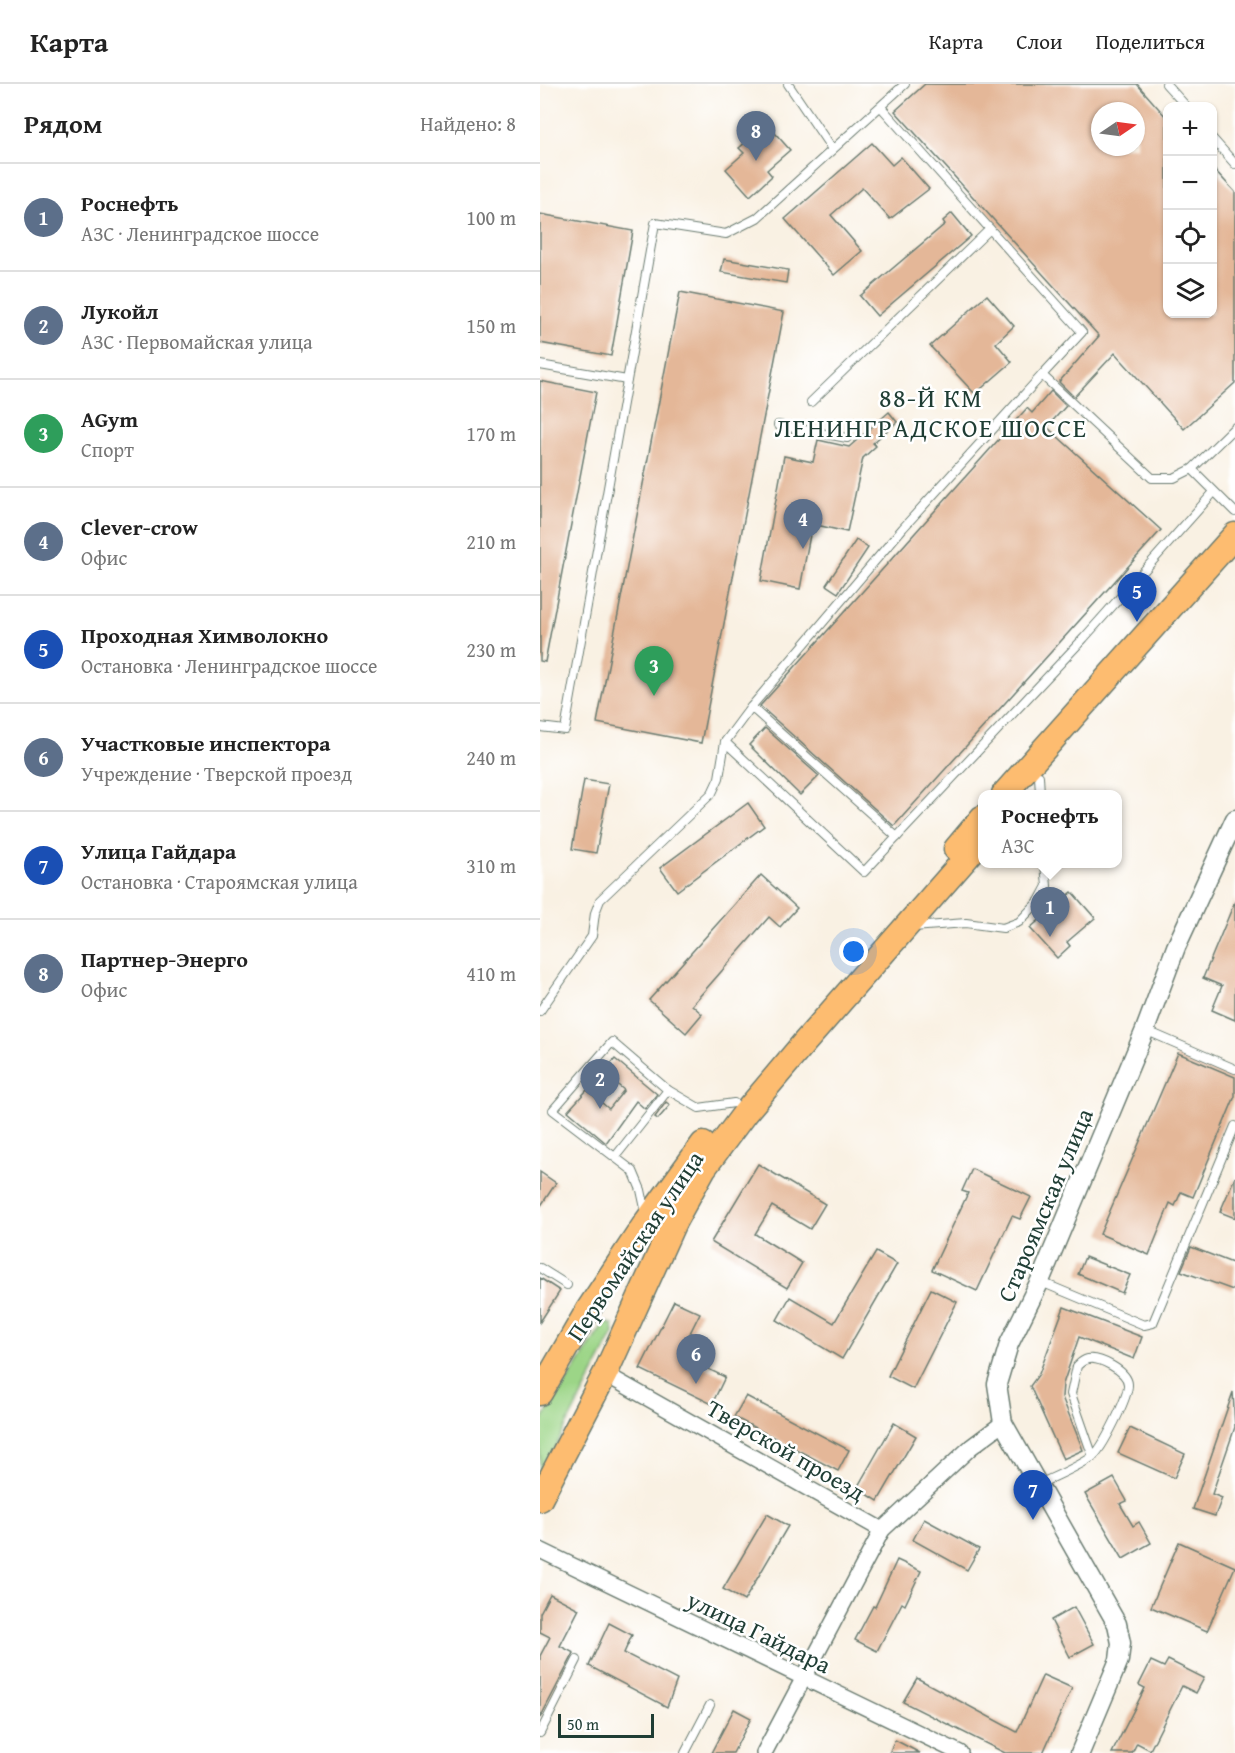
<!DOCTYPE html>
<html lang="ru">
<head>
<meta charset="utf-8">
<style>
  :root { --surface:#fff; --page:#f2f2f2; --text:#222; --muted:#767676; --line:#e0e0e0; --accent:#1a73e8 }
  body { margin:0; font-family:"Gentium Book Plus",serif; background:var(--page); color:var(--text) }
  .controls { position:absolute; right:18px; top:18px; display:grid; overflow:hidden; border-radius:12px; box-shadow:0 2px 4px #0004 }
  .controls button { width:54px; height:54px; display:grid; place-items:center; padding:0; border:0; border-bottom:2px solid var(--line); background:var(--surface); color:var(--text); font:30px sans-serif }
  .compass { position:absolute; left:551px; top:18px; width:54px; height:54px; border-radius:50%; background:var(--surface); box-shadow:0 2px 4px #0004; rotate:77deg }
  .scale { position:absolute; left:18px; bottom:15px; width:96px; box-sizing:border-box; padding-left:6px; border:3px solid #1f3d34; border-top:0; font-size:16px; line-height:21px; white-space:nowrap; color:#1f3d34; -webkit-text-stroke:4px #fff; paint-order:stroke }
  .you { position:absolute; left:314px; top:868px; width:21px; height:21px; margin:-15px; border:4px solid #fff; border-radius:50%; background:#1a73e8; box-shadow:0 0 0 9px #1a73e833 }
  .badge { display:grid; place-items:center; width:39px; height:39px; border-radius:50%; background:var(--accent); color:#fff; font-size:20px; font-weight:700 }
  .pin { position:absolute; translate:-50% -50px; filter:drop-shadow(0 2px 3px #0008) }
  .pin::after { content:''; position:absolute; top:32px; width:21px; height:18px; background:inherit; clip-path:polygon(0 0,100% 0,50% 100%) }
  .popup { position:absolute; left:438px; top:706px; width:144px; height:78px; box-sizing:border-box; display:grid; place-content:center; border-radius:12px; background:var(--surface); filter:drop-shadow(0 2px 4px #0005); font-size:20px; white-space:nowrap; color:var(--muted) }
  .popup b { font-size:22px; color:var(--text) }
  .popup::after { content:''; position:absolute; left:50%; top:100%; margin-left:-12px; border:12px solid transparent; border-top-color:var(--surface) }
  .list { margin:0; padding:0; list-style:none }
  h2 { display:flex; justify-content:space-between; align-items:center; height:78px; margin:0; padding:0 24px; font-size:26px }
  h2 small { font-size:20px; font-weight:400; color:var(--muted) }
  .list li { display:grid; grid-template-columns:39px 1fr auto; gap:18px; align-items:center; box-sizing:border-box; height:108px; padding:0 24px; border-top:2px solid var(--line) }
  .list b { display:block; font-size:22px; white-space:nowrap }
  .list p { margin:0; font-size:20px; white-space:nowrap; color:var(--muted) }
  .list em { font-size:20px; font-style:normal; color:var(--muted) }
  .icon { flex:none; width:33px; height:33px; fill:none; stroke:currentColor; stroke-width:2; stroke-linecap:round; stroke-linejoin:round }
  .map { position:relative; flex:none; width:695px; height:1669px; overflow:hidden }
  header { display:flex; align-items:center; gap:36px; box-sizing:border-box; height:84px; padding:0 30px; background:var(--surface); border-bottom:2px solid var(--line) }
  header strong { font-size:28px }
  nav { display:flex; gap:33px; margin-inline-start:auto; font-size:21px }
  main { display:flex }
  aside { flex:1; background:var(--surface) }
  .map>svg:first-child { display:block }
  .green { fill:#9cd587; stroke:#5e895e; stroke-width:1.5 }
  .building { fill:#e4b798; fill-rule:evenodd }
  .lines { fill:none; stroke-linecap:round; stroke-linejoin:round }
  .service-casing { stroke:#6b7c71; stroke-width:10 }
  .minor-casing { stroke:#6b7c71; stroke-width:18 }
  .tertiary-casing { stroke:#6b7c71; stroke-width:21 }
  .trunk-casing { stroke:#6b7c71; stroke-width:27 }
  .service { stroke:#fff; stroke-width:8 }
  .minor { stroke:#fff; stroke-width:15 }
  .tertiary { stroke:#fff; stroke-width:18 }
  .trunk { stroke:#fdbc70; stroke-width:24 }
  .labels { text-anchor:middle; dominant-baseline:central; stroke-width:5; stroke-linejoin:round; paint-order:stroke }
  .street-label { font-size:24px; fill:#1f3d34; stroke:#fff }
  .neighbourhood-label { font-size:26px; letter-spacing:1.5px; fill:#1f3d34; stroke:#fff }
</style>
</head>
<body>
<header>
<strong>Карта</strong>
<nav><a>Карта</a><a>Слои</a><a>Поделиться</a></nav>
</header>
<main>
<aside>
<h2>Рядом<small>Найдено: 8</small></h2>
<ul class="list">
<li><span class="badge" style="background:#5c6f8a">1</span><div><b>Роснефть</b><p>АЗС · Ленинградское шоссе</p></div><em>100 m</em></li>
<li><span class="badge" style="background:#5c6f8a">2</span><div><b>Лукойл</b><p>АЗС · Первомайская улица</p></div><em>150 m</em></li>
<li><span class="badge" style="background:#2e9e5b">3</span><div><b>AGym</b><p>Спорт</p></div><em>170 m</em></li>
<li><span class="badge" style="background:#5c6f8a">4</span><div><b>Clever-crow</b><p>Офис</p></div><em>210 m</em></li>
<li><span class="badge" style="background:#1a4fb4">5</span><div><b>Проходная Химволокно</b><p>Остановка · Ленинградское шоссе</p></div><em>230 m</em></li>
<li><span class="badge" style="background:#5c6f8a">6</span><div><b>Участковые инспектора</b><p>Учреждение · Тверской проезд</p></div><em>240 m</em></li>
<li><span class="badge" style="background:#1a4fb4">7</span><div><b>Улица Гайдара</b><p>Остановка · Староямская улица</p></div><em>310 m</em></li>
<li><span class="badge" style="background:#5c6f8a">8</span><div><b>Партнер-Энерго</b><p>Офис</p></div><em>410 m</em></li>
</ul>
</aside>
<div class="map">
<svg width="695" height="1669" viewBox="0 0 695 1669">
  <rect width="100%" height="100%" fill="#fff"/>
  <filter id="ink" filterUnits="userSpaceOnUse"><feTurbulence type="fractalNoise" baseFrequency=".0167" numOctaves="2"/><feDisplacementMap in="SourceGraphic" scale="12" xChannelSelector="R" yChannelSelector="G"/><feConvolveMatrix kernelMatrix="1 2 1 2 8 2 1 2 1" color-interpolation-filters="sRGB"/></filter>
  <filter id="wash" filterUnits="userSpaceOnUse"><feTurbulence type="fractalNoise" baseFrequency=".008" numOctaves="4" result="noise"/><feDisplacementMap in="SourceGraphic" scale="24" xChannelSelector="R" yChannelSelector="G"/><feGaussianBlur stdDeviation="1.35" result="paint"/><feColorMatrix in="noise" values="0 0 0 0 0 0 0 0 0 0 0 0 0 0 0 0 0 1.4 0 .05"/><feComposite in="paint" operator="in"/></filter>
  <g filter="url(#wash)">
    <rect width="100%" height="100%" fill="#f9f1e3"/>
    <!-- green -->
    <path class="green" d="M65 1238 73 1241 74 1249 0 1393V1339Z"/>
    <g id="blocks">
      <!-- building -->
      <g class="building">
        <path d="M385 0H597L627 34V230H672V83L695 108V299L644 345 575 269 534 313 519 298 559 252 355 27ZM560 27H596V63H560Z"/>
        <path d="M227 40 250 66 227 86 232 92 210 112 186 85 204 69 199 64Z"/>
        <path d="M332 59 352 81 361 73 389 105 350 135 322 104 291 131 322 167 294 191 245 135Z"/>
        <path d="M412 129 431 152 337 232 320 212 405 140 403 137Z"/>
        <path d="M0 130 93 147 71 272 0 259Z"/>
        <path d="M184 175 248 186 246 199 181 188Z"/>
        <path d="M140 208 244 228 161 659 57 639Z"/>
        <path d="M447 211 474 242 456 259 472 278 435 310 390 262Z"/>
        <path d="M0 297 56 308 5 578 0 577Z"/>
        <path d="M511 307 526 322 507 343 621 446 354 742 220 622 487 324 492 329Z"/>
        <path d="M349 328 357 338 333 359 336 362 323 374 307 448 272 440 260 505 221 497 244 372 273 378 278 356 309 363Z"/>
        <path d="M316 456 328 464 298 509 286 501Z"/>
        <path d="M225 644 279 692 260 711 209 661Z"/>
        <path d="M44 696 69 700 56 769 32 765Z"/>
        <path d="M208 719 224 742 137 807 120 784Z"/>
        <path d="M221 791 257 824 240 843 229 833 152 921 162 930 146 949 109 916Z"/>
        <path d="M532 808 555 834 527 858 530 862 517 874 490 844Z"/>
        <path d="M695 817V936L672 926 682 902 663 894Z"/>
        <path d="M638 969 695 993V1012L653 1113 641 1108 635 1122 630 1119 609 1171 560 1150Z"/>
        <path d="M75 975 117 1010 105 1025 96 1017 66 1059 28 1027 47 1006 69 1025 84 1006 63 989Z"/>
        <path d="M126 1018 130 1021 118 1035 115 1033Z"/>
        <path d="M218 1080 285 1120 270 1145 232 1122 215 1150 262 1179 247 1204 171 1158Z"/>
        <path d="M432 1085 491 1113 480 1135 472 1132 437 1207 392 1186 428 1109 422 1107Z"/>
        <path d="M0 1088 16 1099 0 1123Z"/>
        <path d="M695 1093V1134L680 1128Z"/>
        <path d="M651 1163 695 1180 693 1206 641 1187Z"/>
        <path d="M336 1168 357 1180 302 1275 237 1236 250 1213 294 1239Z"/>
        <path d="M545 1173 590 1191 582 1209 538 1190Z"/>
        <path d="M0 1194 20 1207 0 1238Z"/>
        <path d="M391 1205 417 1218 373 1305 348 1292Z"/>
        <path d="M134 1217 160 1229 139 1271 185 1293 172 1320 100 1285Z"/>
        <path d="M524 1223 602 1253 594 1275 539 1253 523 1300 522 1313 543 1366 523 1375 490 1302 499 1290Z"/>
        <path d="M693 1308 695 1343 672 1410 682 1414 675 1432 653 1425Z"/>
        <path d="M206 1312 309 1366 298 1387 194 1333Z"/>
        <path d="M354 1339 376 1352 338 1417 317 1404Z"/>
        <path d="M590 1344 645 1370 634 1394 578 1369Z"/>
        <path d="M574 1394 587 1417 580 1420 593 1442 599 1438 611 1459 583 1475 545 1410Z"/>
        <path d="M227 1430 248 1442 204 1517 183 1505Z"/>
        <path d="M384 1435 439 1465 427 1486 373 1456Z"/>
        <path d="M639 1458 695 1483 667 1547 611 1523Z"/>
        <path d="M357 1476 381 1487 365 1521 362 1519 337 1567 315 1556 333 1522 335 1523Z"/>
        <path d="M10 1510 39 1525 20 1562 34 1569 0 1634V1572L10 1553 0 1548V1529Z"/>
        <path d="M534 1523 554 1560 530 1573 511 1536Z"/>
        <path d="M69 1539 92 1551 84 1569 137 1596 127 1623 49 1582Z"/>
        <path d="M628 1576 664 1594 656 1609 642 1602 610 1666 597 1659 592 1669H572L605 1604 599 1601 611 1577 624 1583Z"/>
        <path d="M503 1591 532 1604 503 1669H465L363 1618 377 1594 477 1648Z"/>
        <path d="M194 1625 211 1634 193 1669H171Z"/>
        <path d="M355 1656 380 1669H349Z"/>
      </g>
    </g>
  </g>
  <g filter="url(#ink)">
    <use href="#blocks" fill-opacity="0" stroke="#6b7c71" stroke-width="1.5"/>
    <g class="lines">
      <defs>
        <g id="service">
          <path d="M248 0 292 65"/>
          <path d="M626 0 646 22"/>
          <path d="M341 23 542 248 502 291"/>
          <path d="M672 54 695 80"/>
          <path d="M0 281 87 296"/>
          <path d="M271 318 450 145"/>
          <path d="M238 341 307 354"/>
          <path d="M695 343 652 385 695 428"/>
          <path d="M211 623 357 753"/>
          <path d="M0 643 25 646 115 139 186 150 217 134 365 0"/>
          <path d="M185 658 324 788 544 554 674 408"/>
          <path d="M499 692 500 710"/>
          <path d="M373 843 426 839 463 844 479 838 499 817 507 802 505 780"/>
          <path d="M0 927 52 852 55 829 60 816 172 709 179 694 185 658 211 623 363 444 502 291 612 394H634L652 385"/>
          <path d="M605 946 695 985"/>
          <path d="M75 1073 128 1006"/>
          <path d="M106 1129 101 1106 93 1087 13 1026 72 958 128 1006 159 1024 194 1019"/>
          <path d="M0 1184 27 1201"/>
          <path d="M501 1198 604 1241 613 1239 695 1042"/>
          <path d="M499 1400C516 1392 536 1384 552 1373 562 1366 589 1312 588 1300 587 1287 560 1273 548 1275 543 1276 540 1279 537 1282L531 1310 553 1373"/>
          <path d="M0 1649 37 1576"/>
          <path d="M145 1669 170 1621"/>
        </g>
        <g id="minor">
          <path d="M65 1290 342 1446"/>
          <path d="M0 1466 420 1669"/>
          <path d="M224 1669 342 1446 431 1363 463 1339"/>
        </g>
        <path id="tertiary" d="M540 1669 579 1576 581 1559 577 1540 463 1339 457 1300 469 1260 500 1197 605 946 636 863 695 735"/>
        <g id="trunk">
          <path d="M464 710 695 451"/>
          <path d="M416 765 442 734"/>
          <path d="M0 1309 48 1226 107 1137 163 1060"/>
          <path d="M0 1415 65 1290 134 1138 164 1084 205 1029 264 959 442 756"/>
        </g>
      </defs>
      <!-- service casing -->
      <use href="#service" class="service-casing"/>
      <!-- minor casing -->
      <use href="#minor" class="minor-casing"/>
      <!-- tertiary casing -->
      <use href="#tertiary" class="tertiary-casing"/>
      <!-- trunk casing -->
      <use href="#trunk" class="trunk-casing"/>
      <!-- service -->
      <use href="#service" class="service"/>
      <!-- minor -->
      <use href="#minor" class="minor"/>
      <!-- tertiary -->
      <use href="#tertiary" class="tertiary"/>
      <!-- trunk -->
      <use href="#trunk" class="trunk"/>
    </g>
  </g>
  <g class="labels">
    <!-- street labels -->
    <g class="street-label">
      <text transform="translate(505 1121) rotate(-67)">Староямская улица</text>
      <text transform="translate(95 1162) rotate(-56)">Первомайская улица</text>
      <text transform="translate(246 1366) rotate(30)">Тверской проезд</text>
      <text transform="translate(219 1548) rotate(26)">улица Гайдара</text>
    </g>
    <!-- neighbourhood labels -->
    <g class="neighbourhood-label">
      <text x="391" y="313">88-Й КМ<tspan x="391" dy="30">ЛЕНИНГРАДСКОЕ ШОССЕ</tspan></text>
    </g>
  </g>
</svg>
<div class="controls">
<button>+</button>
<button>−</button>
<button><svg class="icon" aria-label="locate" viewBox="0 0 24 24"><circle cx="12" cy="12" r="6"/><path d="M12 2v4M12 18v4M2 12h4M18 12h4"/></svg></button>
<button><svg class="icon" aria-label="layers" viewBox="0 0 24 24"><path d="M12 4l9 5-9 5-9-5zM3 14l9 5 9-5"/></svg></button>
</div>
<svg class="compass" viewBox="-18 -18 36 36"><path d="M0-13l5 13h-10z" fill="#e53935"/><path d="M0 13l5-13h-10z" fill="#767676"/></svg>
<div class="scale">50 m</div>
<div class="you"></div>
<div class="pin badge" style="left:510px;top:853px;background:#5c6f8a">1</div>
<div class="popup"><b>Роснефть</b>АЗС</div>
<div class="pin badge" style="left:60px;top:1025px;background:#5c6f8a">2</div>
<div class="pin badge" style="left:114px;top:612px;background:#2e9e5b">3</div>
<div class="pin badge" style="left:263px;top:465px;background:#5c6f8a">4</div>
<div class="pin badge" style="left:597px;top:538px;background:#1a4fb4">5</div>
<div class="pin badge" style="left:156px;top:1300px;background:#5c6f8a">6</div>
<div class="pin badge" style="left:493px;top:1436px;background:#1a4fb4">7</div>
<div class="pin badge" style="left:216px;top:77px;background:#5c6f8a">8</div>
</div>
</main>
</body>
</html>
